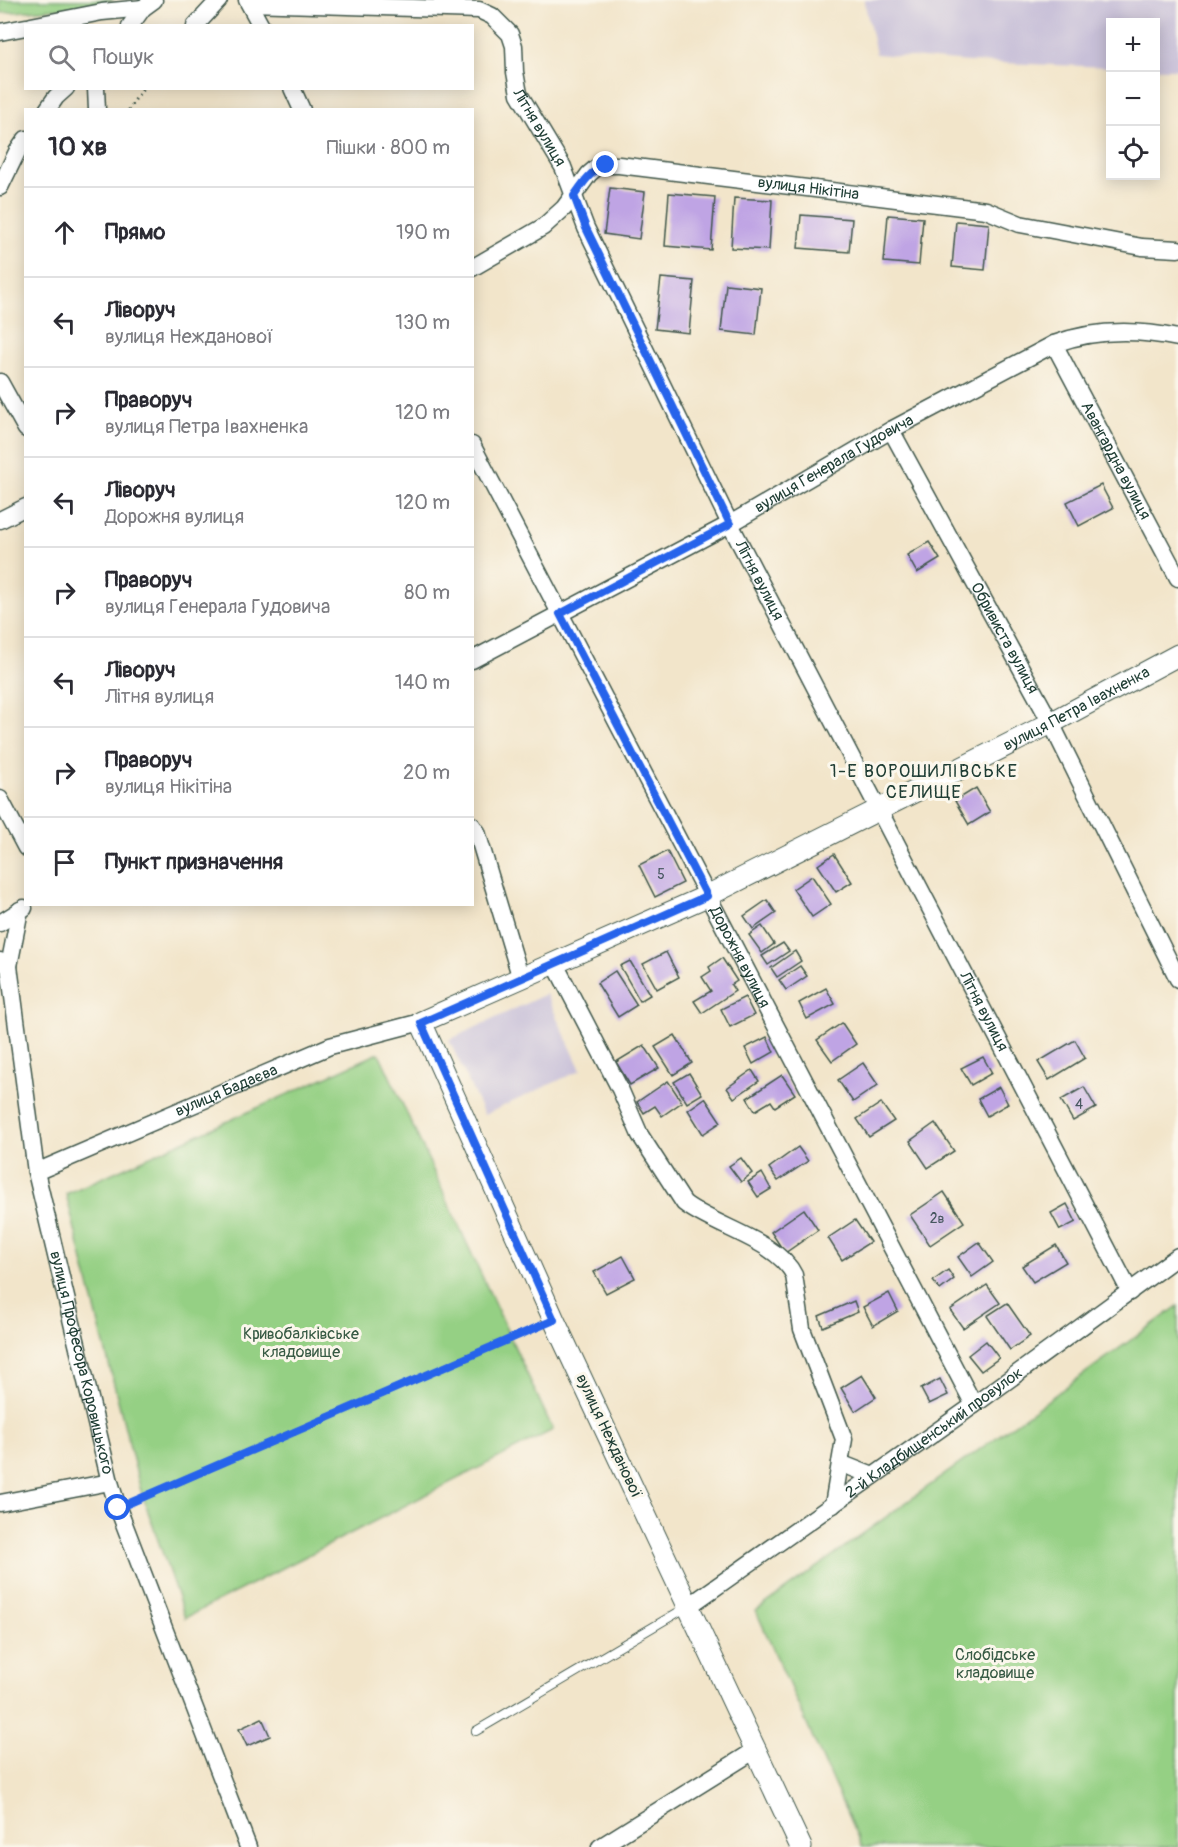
<!DOCTYPE html>
<html lang="uk">
<head>
<meta charset="utf-8">
<style>
  :root { --surface:#fff; --page:#f2f2f3; --text:#2b2b33; --muted:#7c7c81; --line:#e1e1e2 }
  body { margin:0; font-family:Pangolin,sans-serif; background:var(--page); color:var(--text) }
  .controls { position:absolute; right:18px; top:18px; display:grid; overflow:hidden; border-radius:0px; box-shadow:0 3px 15px #0003 }
  .controls button { width:54px; height:54px; display:grid; place-items:center; padding:0; border:0; border-bottom:2px solid var(--line); background:var(--surface); color:var(--text); font:30px sans-serif }
  .stop { position:absolute; width:18px; height:18px; margin:-14px; border:4px solid #2563eb; border-radius:50%; background:#fff }
  .stop.end { background:#2563eb; border-color:#fff; box-shadow:0 2px 6px #0008 }
  .list { margin:0; padding:0; list-style:none }
  h2 { display:flex; justify-content:space-between; align-items:center; height:78px; margin:0; padding:0 24px; font-size:26px }
  h2 small { font-size:20px; font-weight:400; color:var(--muted) }
  .list li { display:grid; grid-template-columns:39px 1fr auto; gap:18px; align-items:center; box-sizing:border-box; height:90px; padding:0 24px; border-top:2px solid var(--line) }
  .list b { display:block; font-size:22px; white-space:nowrap }
  .list p { margin:0; font-size:20px; white-space:nowrap; color:var(--muted) }
  .list em { font-size:20px; font-style:normal; color:var(--muted) }
  .icon { flex:none; width:33px; height:33px; fill:none; stroke:currentColor; stroke-width:2; stroke-linecap:round; stroke-linejoin:round }
  .map { position:relative; flex:none; width:1178px; height:1847px; overflow:hidden }
  .search { position:absolute; background:var(--surface); box-shadow:0 3px 15px #0003; left:24px; top:24px; width:450px; height:66px; display:flex; align-items:center; gap:15px; box-sizing:border-box; padding:0 21px; border-radius:0px; color:var(--muted); font-size:22px }
  .panel { position:absolute; background:var(--surface); box-shadow:0 3px 15px #0003; left:24px; top:108px; width:450px; height:798px; border-radius:0px }
  .map>svg:first-child { display:block }
  .industrial { fill:#c8c0d8 }
  .green { fill:#95d084; stroke:#5a865c; stroke-width:1.5 }
  .building { fill:#bfa4e4 }
  .lines { fill:none; stroke-linecap:round; stroke-linejoin:round }
  .service-casing { stroke:#3f564a; stroke-width:10 }
  .minor-casing { stroke:#3f564a; stroke-width:19 }
  .tertiary-casing { stroke:#3f564a; stroke-width:23 }
  .path { stroke:#3f564a; stroke-width:3; stroke-dasharray:1.5 4.5; stroke-linecap:butt }
  .service { stroke:#fff; stroke-width:8 }
  .minor { stroke:#fff; stroke-width:16 }
  .tertiary { stroke:#fff; stroke-width:21 }
  .route { stroke:#2563eb; stroke-width:8 }
  .labels { text-anchor:middle; dominant-baseline:central; stroke-width:6; stroke-linejoin:round; paint-order:stroke }
  .number-label { font-size:14px; fill:#475760 }
  .street-label { font-size:16px; fill:#1f3d34; stroke:#fbf7ec }
  .park-label { font-size:16px; fill:#375a44; stroke:#fbf7ec }
  .neighbourhood-label { font-size:18px; letter-spacing:1.5px; fill:#1f3d34; stroke:#fbf7ec }
</style>
</head>
<body>
<div class="map">
<svg width="1178" height="1847" viewBox="0 0 1178 1847">
  <rect width="100%" height="100%" fill="#fbf7ec"/>
  <filter id="ink" filterUnits="userSpaceOnUse"><feTurbulence type="fractalNoise" baseFrequency=".0167" numOctaves="2"/><feDisplacementMap in="SourceGraphic" scale="12" xChannelSelector="R" yChannelSelector="G"/><feConvolveMatrix kernelMatrix="1 2 1 2 8 2 1 2 1" color-interpolation-filters="sRGB"/></filter>
  <filter id="wash" filterUnits="userSpaceOnUse"><feTurbulence type="fractalNoise" baseFrequency=".008" numOctaves="4" result="noise"/><feDisplacementMap in="SourceGraphic" scale="24" xChannelSelector="R" yChannelSelector="G"/><feGaussianBlur stdDeviation="1.35" result="paint"/><feColorMatrix in="noise" values="0 0 0 0 0 0 0 0 0 0 0 0 0 0 0 0 0 1.4 0 .05"/><feComposite in="paint" operator="in"/></filter>
  <g filter="url(#wash)">
    <rect width="100%" height="100%" fill="#f2e5ca"/>
    <!-- industrial -->
    <g class="industrial">
      <path d="M864 0H1178V69H1156V22H1110V67L969 62 876 54Z"/>
      <path d="M546 994 581 1070 484 1115 449 1040Z"/>
    </g>
    <!-- green -->
    <g class="green">
      <path d="M0 0H114L96 6 0 13Z"/>
      <path d="M379 1053 553 1430 185 1618 141 1491 66 1194Z"/>
      <path d="M1178 1306V1847H862L756 1611Z"/>
    </g>
    <g id="blocks">
      <!-- building -->
      <g class="building">
        <path d="M610 188 645 192 639 239 604 234Z"/>
        <path d="M669 193 715 197 711 250 665 246Z"/>
        <path d="M734 198 772 200 769 250 731 248Z"/>
        <path d="M801 215 852 219 849 252 798 248Z"/>
        <path d="M888 215 923 218 919 265 884 262Z"/>
        <path d="M956 221 989 224 985 270 952 267Z"/>
        <path d="M661 278 694 281 689 333 655 329Z"/>
        <path d="M726 284 761 288 756 335 721 331Z"/>
        <path d="M1101 485 1113 508 1079 526 1067 502Z"/>
        <path d="M929 542 940 559 917 573 907 555Z"/>
        <path d="M976 788 990 812 969 825 955 801Z"/>
        <path d="M667 851 683 883 655 897 639 865Z"/>
        <path d="M834 854 852 882 836 892 818 865Z"/>
        <path d="M812 876 831 904 812 917 793 889Z"/>
        <path d="M767 900 776 913 753 929 744 916Z"/>
        <path d="M762 926 774 944 762 953 749 935Z"/>
        <path d="M783 943 789 951 768 965 762 956Z"/>
        <path d="M795 951 801 961 777 977 771 968Z"/>
        <path d="M666 952 679 977 657 989 643 964Z"/>
        <path d="M722 958 737 981 731 985 735 991 702 1013 694 1001 711 991 702 977 711 971 709 967Z"/>
        <path d="M630 961 650 995 640 1001 620 966Z"/>
        <path d="M800 966 807 976 786 990 779 980Z"/>
        <path d="M615 971 637 1005 618 1017 597 983Z"/>
        <path d="M826 988 835 1004 807 1019 799 1003Z"/>
        <path d="M745 997 754 1015 730 1027 721 1009Z"/>
        <path d="M842 1023 856 1044 832 1061 817 1040Z"/>
        <path d="M675 1035 692 1063 673 1075 655 1047Z"/>
        <path d="M767 1037 774 1052 753 1064 745 1048Z"/>
        <path d="M1075 1040 1085 1058 1049 1080 1038 1062Z"/>
        <path d="M644 1045 659 1068 630 1085 616 1062Z"/>
        <path d="M983 1057 992 1073 971 1085 961 1068Z"/>
        <path d="M863 1063 878 1085 853 1102 838 1080Z"/>
        <path d="M752 1070 759 1081 734 1098 727 1088Z"/>
        <path d="M689 1073 702 1094 687 1103 674 1082Z"/>
        <path d="M782 1075 795 1094 775 1107 771 1101 755 1111 747 1098Z"/>
        <path d="M668 1081 682 1102 662 1116 655 1106 644 1113 637 1102Z"/>
        <path d="M999 1087 1008 1104 987 1116 978 1099Z"/>
        <path d="M1084 1087 1096 1108 1073 1121 1061 1100Z"/>
        <path d="M705 1098 721 1122 703 1134 688 1110Z"/>
        <path d="M881 1103 894 1121 869 1137 857 1119Z"/>
        <path d="M935 1123 954 1151 928 1168 910 1141Z"/>
        <path d="M798 1147 808 1161 778 1181 769 1168Z"/>
        <path d="M741 1158 752 1173 741 1182 729 1166Z"/>
        <path d="M762 1173 771 1189 758 1197 748 1182Z"/>
        <path d="M944 1192 964 1222 930 1245 910 1215Z"/>
        <path d="M1067 1204 1076 1222 1060 1230 1051 1213Z"/>
        <path d="M804 1209 818 1230 785 1253 771 1232Z"/>
        <path d="M855 1220 870 1242 842 1260 828 1238Z"/>
        <path d="M979 1242 993 1262 972 1277 958 1257Z"/>
        <path d="M1056 1245 1066 1262 1033 1282 1022 1266Z"/>
        <path d="M623 1256 635 1278 606 1293 594 1272Z"/>
        <path d="M948 1270 954 1279 940 1290 933 1281Z"/>
        <path d="M987 1285 1000 1303 963 1328 950 1310Z"/>
        <path d="M889 1293 898 1311 873 1326 863 1307Z"/>
        <path d="M854 1301 858 1312 823 1327 819 1316Z"/>
        <path d="M1007 1303 1030 1336 1010 1350 987 1316Z"/>
        <path d="M986 1341 999 1358 981 1371 968 1355Z"/>
        <path d="M862 1375 876 1397 855 1411 841 1388Z"/>
        <path d="M940 1379 948 1395 929 1404 921 1389Z"/>
        <path d="M262 1718 270 1736 247 1746 239 1729Z"/>
      </g>
    </g>
  </g>
  <g filter="url(#ink)">
    <use href="#blocks" fill-opacity="0" stroke="#3f564a" stroke-width="1.5"/>
    <g class="lines">
      <defs>
        <path id="service" d="M476 1731 687 1607"/>
        <g id="minor">
          <path d="M247 0 261 26"/>
          <path id="s1" d="M249 3 479 10 492 16 510 34 514 46 515 72 519 94 563 167 586 228 730 524 1130 1292"/>
          <path d="M31 26 102 12 143 8"/>
          <path d="M130 26 143 8 154 0"/>
          <path d="M195 26 219 0"/>
          <path d="M0 32 26 27"/>
          <path d="M96 88 97 110"/>
          <path d="M292 88 302 110"/>
          <path d="M47 110 56 97 66 88"/>
          <path d="M0 187 17 152 26 139"/>
          <path id="s2" d="M472 268 543 227 564 208 589 174 596 168 606 165H619L986 210 1020 224 1142 247 1178 249"/>
          <path id="s3" d="M1054 344 1178 578"/>
          <path d="M0 382 26 429"/>
          <path id="s4" d="M891 430 1051 723 1178 979"/>
          <path id="s5" d="M472 445 974 1405"/>
          <path d="M0 520 26 507"/>
          <path id="s6" d="M472 660 730 524 891 430 1054 344C1095 329 1135 329 1178 338"/>
          <path d="M0 799 26 848"/>
          <path d="M472 825 477 832 521 979"/>
          <path d="M0 923 24 908"/>
          <path id="s7" d="M0 961 9 966 36 1172 110 1482 118 1508 248 1847"/>
          <path d="M555 964 620 1089 640 1135 684 1203C713 1226 778 1241 794 1275L802 1329 844 1439 833 1505"/>
          <path d="M9 966 20 910"/>
          <path id="s8" d="M36 1172 330 1046 421 1022"/>
          <path d="M840 1463 873 1476"/>
          <path d="M0 1503 110 1482"/>
          <path id="s9" d="M689 1606 974 1405 1178 1256"/>
          <path d="M600 1847 757 1749"/>
        </g>
        <g id="tertiary">
          <path id="s10" d="M801 1847 554 1320 421 1022 707 896 1051 723 1178 655"/>
        </g>
      </defs>
      <!-- service casing -->
      <use href="#service" class="service-casing"/>
      <!-- minor casing -->
      <use href="#minor" class="minor-casing"/>
      <!-- tertiary casing -->
      <use href="#tertiary" class="tertiary-casing"/>
      <!-- path -->
      <g class="path">
        <path d="M128 110 143 88"/>
        <path d="M134 1502 538 1327"/>
      </g>
      <!-- service -->
      <use href="#service" class="service"/>
      <!-- minor -->
      <use href="#minor" class="minor"/>
      <!-- tertiary -->
      <use href="#tertiary" class="tertiary"/>
    </g>
  </g>
  <g class="lines" filter="url(#ink)">
    <!-- route -->
    <path class="route" d="M118 1508 554 1320 421 1023 707 896 560 614 730 524 586 228 574 196C583 183 590 171 606 165"/>
  </g>
  <g class="labels">
    <!-- number labels -->
    <g class="number-label">
      <text x="661" y="874">5</text>
      <text x="1079" y="1104">4</text>
      <text x="937" y="1218">2в</text>
    </g>
    <!-- street labels -->
    <g class="street-label">
      <text stroke="none"><textPath href="#s1" startOffset="370">Літня вулиця</textPath></text>
      <text stroke="none"><textPath href="#s2" startOffset="376">вулиця Нікітіна</textPath></text>
      <text stroke="none"><textPath href="#s3" startOffset="132">Авангардна вулиця</textPath></text>
      <text stroke="none"><textPath href="#s6" startOffset="412">вулиця Генерала Гудовича</textPath></text>
      <text stroke="none"><textPath href="#s1" startOffset="874">Літня вулиця</textPath></text>
      <text stroke="none"><textPath href="#s4" startOffset="237">Обривиста вулиця</textPath></text>
      <text stroke="none"><textPath href="#s10" startOffset="1635">вулиця Петра Івахненка</textPath></text>
      <text stroke="none"><textPath href="#s5" startOffset="578">Дорожня вулиця</textPath></text>
      <text stroke="none"><textPath href="#s1" startOffset="1360">Літня вулиця</textPath></text>
      <text stroke="none"><textPath href="#s8" startOffset="207">вулиця Бадаєва</textPath></text>
      <text stroke="none"><textPath href="#s7" startOffset="414">вулиця Професора Коровицького</textPath></text>
      <text stroke="none"><textPath href="#s9" startOffset="300">2-й Кладбищенський провулок</textPath></text>
      <text transform="translate(609 1436) rotate(65)">вулиця Нежданової</text>
    </g>
    <!-- park labels -->
    <g class="park-label">
      <text x="301" y="1334">Кривобалківське<tspan x="301" dy="18">кладовище</tspan></text>
      <text x="995" y="1655">Слобідське<tspan x="995" dy="18">кладовище</tspan></text>
    </g>
    <!-- neighbourhood labels -->
    <g class="neighbourhood-label">
      <text x="924" y="771">1-Е ВОРОШИЛІВСЬКЕ<tspan x="924" dy="21">СЕЛИЩЕ</tspan></text>
    </g>
  </g>
</svg>
<div class="controls">
<button>+</button>
<button>−</button>
<button><svg class="icon" aria-label="locate" viewBox="0 0 24 24"><circle cx="12" cy="12" r="6"/><path d="M12 2v4M12 18v4M2 12h4M18 12h4"/></svg></button>
</div>
<div class="stop" style="left:118px;top:1508px"></div>
<div class="stop end" style="left:606px;top:165px"></div>
<div class="search"><svg class="icon" aria-label="search" viewBox="0 0 24 24"><circle cx="10" cy="10" r="6"/><path d="M15 15l6 6"/></svg>Пошук</div>
<section class="panel">
<h2>10 хв<small>Пішки · 800 m</small></h2>
<ul class="list">
<li><svg class="icon" aria-label="ahead" viewBox="0 0 24 24"><path d="M12 20V5M6 11l6-6 6 6"/></svg><div><b>Прямо</b></div><em>190 m</em></li>
<li><svg class="icon" aria-label="left" viewBox="0 0 24 24"><path d="M17 20v-9H6M10 6l-5 5 5 5"/></svg><div><b>Ліворуч</b><p>вулиця Нежданової</p></div><em>130 m</em></li>
<li><svg class="icon" aria-label="right" viewBox="0 0 24 24"><path d="M7 20v-9h11M14 6l5 5-5 5"/></svg><div><b>Праворуч</b><p>вулиця Петра Івахненка</p></div><em>120 m</em></li>
<li><svg class="icon" aria-label="left" viewBox="0 0 24 24"><path d="M17 20v-9H6M10 6l-5 5 5 5"/></svg><div><b>Ліворуч</b><p>Дорожня вулиця</p></div><em>120 m</em></li>
<li><svg class="icon" aria-label="right" viewBox="0 0 24 24"><path d="M7 20v-9h11M14 6l5 5-5 5"/></svg><div><b>Праворуч</b><p>вулиця Генерала Гудовича</p></div><em>80 m</em></li>
<li><svg class="icon" aria-label="left" viewBox="0 0 24 24"><path d="M17 20v-9H6M10 6l-5 5 5 5"/></svg><div><b>Ліворуч</b><p>Літня вулиця</p></div><em>140 m</em></li>
<li><svg class="icon" aria-label="right" viewBox="0 0 24 24"><path d="M7 20v-9h11M14 6l5 5-5 5"/></svg><div><b>Праворуч</b><p>вулиця Нікітіна</p></div><em>20 m</em></li>
<li><svg class="icon" aria-label="arrive" viewBox="0 0 24 24"><path d="M6 21V4h12l-3 4 3 4H6"/></svg><div><b>Пункт призначення</b></div></li>
</ul>
</section>
</div>
</body>
</html>
